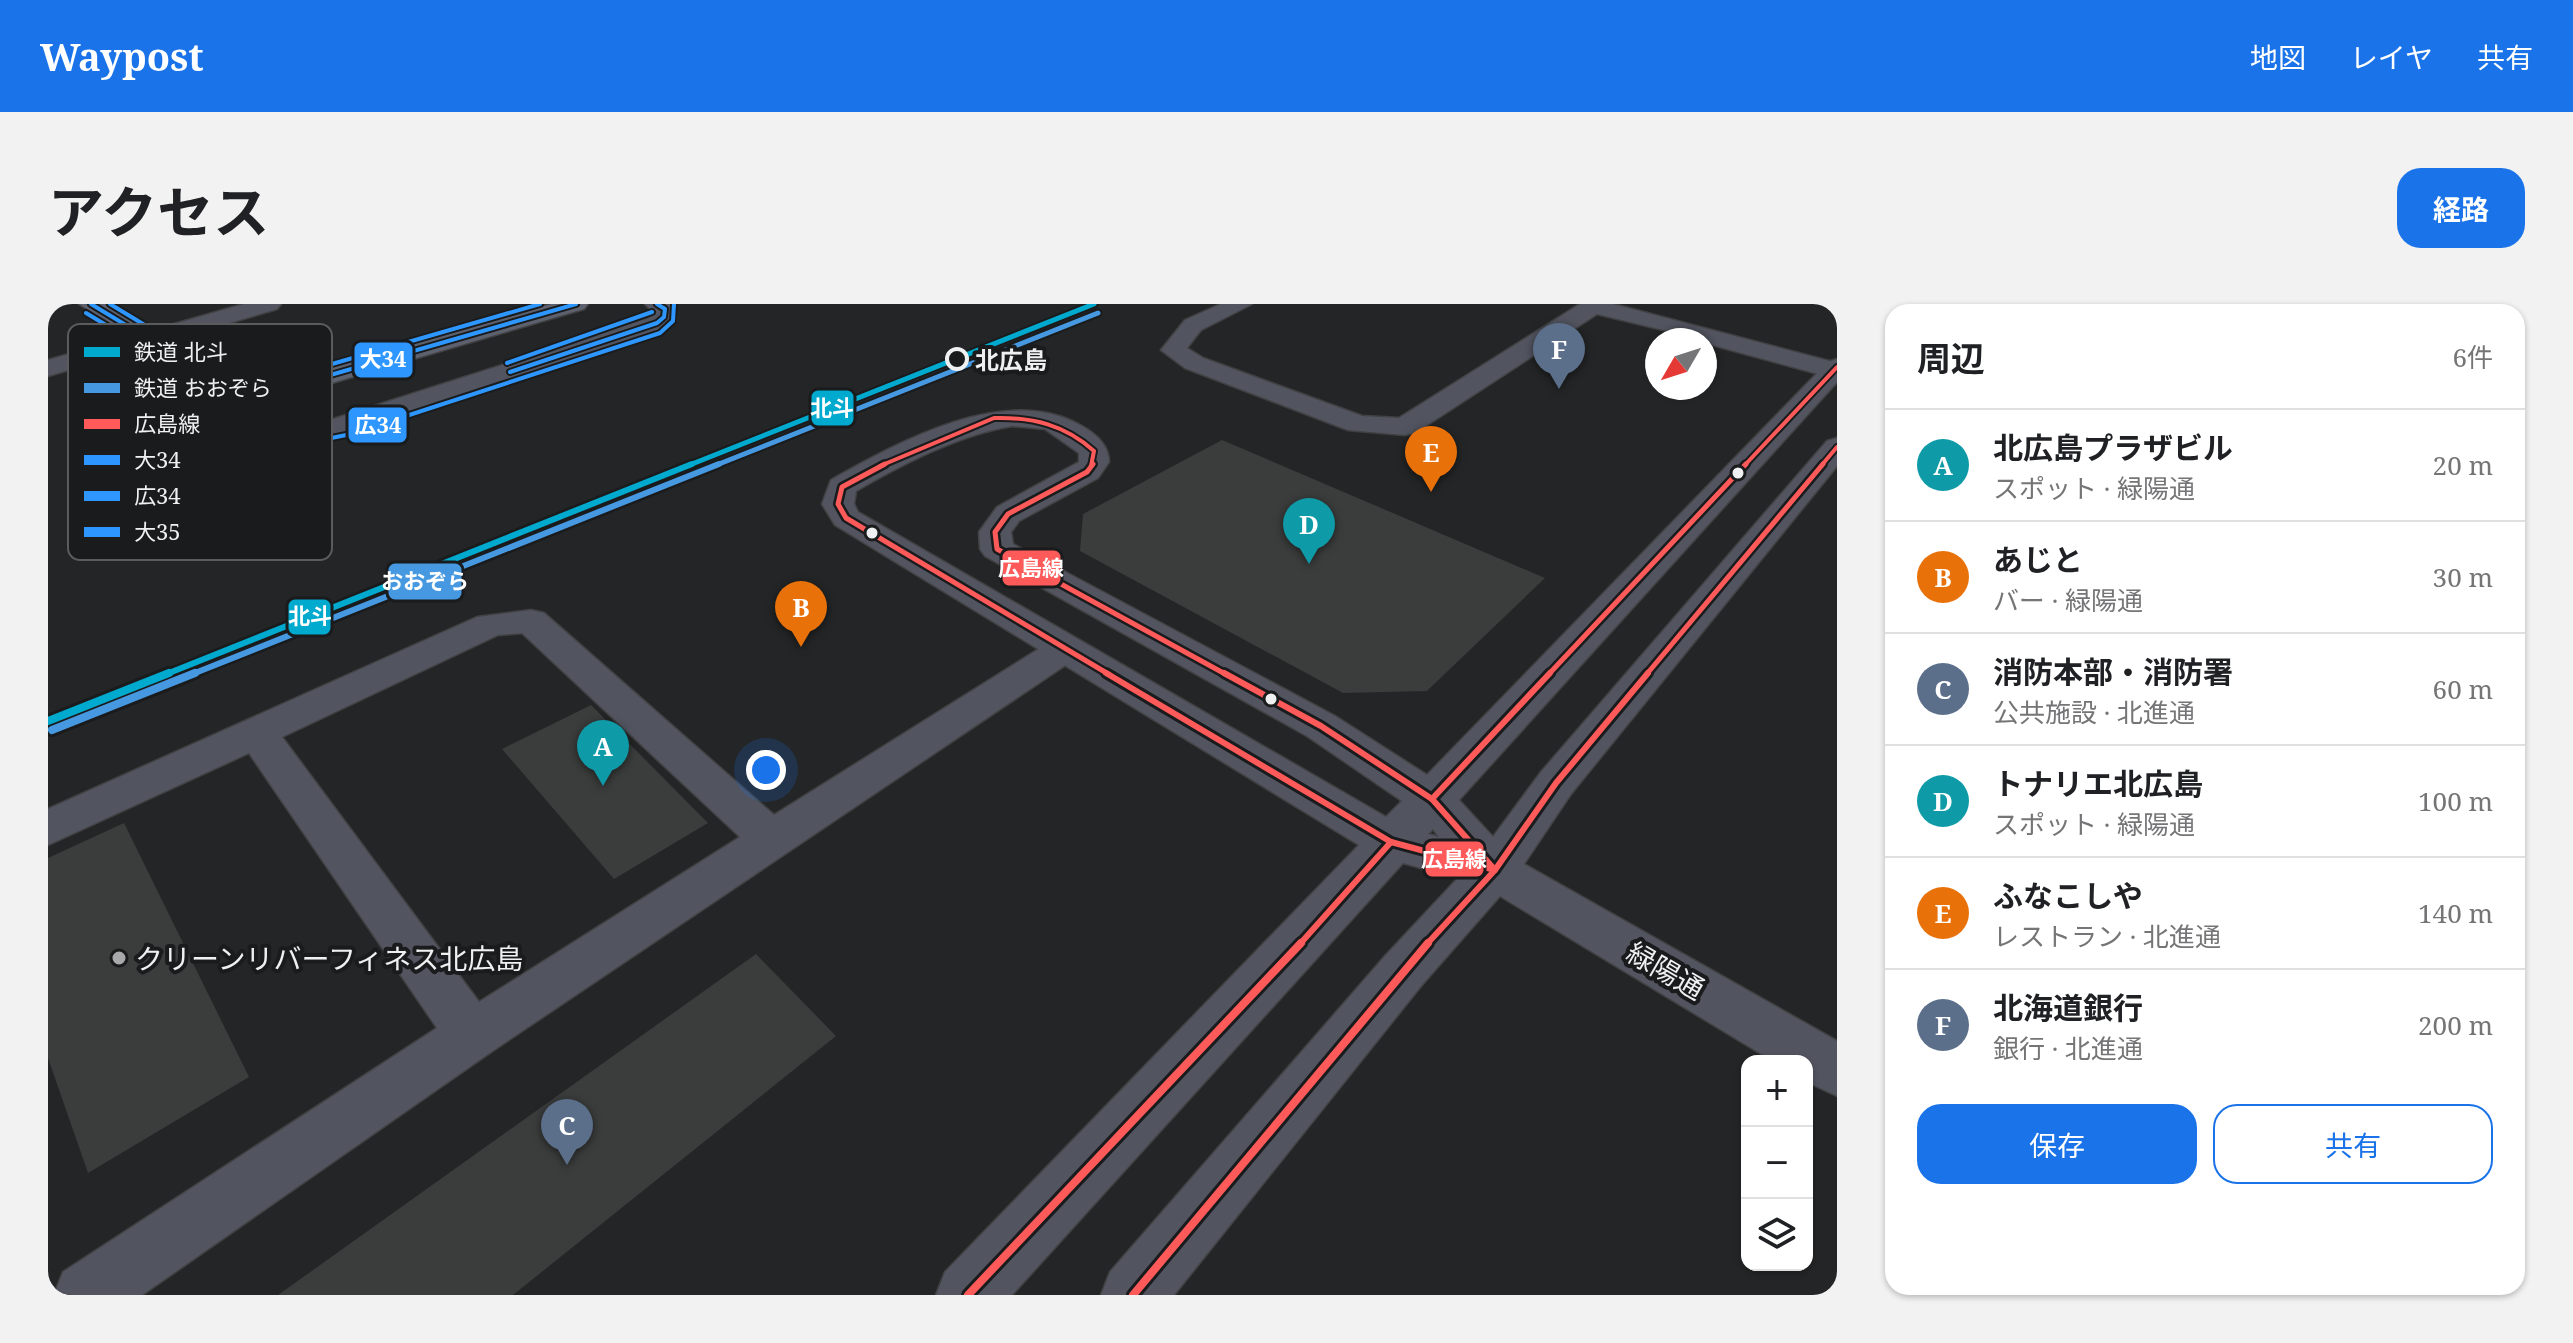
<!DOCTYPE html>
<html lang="ja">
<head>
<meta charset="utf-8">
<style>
  :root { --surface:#fff; --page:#f2f2f2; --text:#202124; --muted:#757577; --line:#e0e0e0; --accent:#1a73e8 }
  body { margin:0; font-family:"Noto Serif","Noto Sans JP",serif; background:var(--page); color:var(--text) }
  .controls { position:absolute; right:24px; bottom:24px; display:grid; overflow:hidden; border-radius:16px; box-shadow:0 2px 6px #0004 }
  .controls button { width:72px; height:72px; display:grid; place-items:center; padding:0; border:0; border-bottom:2px solid var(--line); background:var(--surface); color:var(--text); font:40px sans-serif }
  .compass { position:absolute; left:1597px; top:24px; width:72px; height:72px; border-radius:50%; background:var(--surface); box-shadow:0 2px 6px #0004; rotate:231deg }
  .you { position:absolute; left:718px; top:466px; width:28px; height:28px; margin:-20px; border:6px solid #fff; border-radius:50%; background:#1a73e8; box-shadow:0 0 0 12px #1a73e833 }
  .badge { display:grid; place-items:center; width:52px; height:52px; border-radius:50%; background:var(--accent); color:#fff; font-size:26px; font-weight:700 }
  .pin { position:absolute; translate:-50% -66px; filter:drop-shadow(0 2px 4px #0008) }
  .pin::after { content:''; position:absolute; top:42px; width:28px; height:24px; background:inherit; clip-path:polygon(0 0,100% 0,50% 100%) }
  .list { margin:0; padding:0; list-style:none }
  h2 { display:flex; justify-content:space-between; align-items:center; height:104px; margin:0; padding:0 32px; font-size:34px }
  h2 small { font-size:26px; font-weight:400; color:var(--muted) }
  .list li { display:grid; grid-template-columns:52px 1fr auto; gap:24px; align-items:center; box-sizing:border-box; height:112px; padding:0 32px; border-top:2px solid var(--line) }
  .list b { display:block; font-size:30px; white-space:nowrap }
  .list p { margin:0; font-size:26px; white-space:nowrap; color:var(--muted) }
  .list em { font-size:26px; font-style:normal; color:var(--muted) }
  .actions { display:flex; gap:16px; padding:24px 32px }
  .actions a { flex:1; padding:18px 0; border:2px solid var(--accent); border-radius:24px; text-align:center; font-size:28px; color:var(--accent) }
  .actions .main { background:var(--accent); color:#fff }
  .icon { flex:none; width:44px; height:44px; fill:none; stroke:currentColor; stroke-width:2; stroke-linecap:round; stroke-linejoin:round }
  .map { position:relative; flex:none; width:1789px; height:991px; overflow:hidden; border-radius:24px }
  header { display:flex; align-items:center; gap:48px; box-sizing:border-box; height:112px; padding:0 40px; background:var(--accent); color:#fff }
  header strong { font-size:38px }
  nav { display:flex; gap:44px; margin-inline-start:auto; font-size:28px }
  .intro { display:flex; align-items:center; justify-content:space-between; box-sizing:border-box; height:192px; padding:0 48px }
  h1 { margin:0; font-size:56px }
  .button { padding:20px 36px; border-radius:24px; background:var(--accent); color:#fff; font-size:28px; font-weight:700 }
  main { display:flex; gap:48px; padding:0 48px }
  aside { flex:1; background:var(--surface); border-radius:24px; box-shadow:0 2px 6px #0004 }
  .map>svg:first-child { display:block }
  .building { fill:#3b3c3c }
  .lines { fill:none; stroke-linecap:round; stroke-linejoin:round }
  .minor-casing { stroke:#404142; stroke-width:3 }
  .tertiary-casing { stroke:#404142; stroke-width:3 }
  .secondary-casing { stroke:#404142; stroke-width:3 }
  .minor { fill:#525560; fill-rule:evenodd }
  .tertiary { fill:#525560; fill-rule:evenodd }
  .secondary { fill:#5d606d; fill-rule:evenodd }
  .bus-1-far3-casing { stroke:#1a1b1d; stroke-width:8 }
  .bus-1-far2-casing { stroke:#1a1b1d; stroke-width:10 }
  .bus-1-far1-casing { stroke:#1a1b1d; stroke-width:12 }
  .bus-1-casing { stroke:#1a1b1d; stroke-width:14 }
  .bus-2-casing { stroke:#1a1b1d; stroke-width:8 }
  .bus-3-casing { stroke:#1a1b1d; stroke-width:8 }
  .bus-4-casing { stroke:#1a1b1d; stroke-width:8 }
  .bus-1-far3 { stroke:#ff5a5a; stroke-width:4 }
  .bus-1-far2 { stroke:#ff5a5a; stroke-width:5 }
  .bus-1-far1 { stroke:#ff5a5a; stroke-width:6 }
  .bus-1 { stroke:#ff5a5a; stroke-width:8 }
  .bus-2 { stroke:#2d97ff; stroke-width:4 }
  .bus-3 { stroke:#2d97ff; stroke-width:4 }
  .bus-4 { stroke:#2d97ff; stroke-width:4 }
  .rail-1-far2-casing { stroke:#1a1b1d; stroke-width:9 }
  .rail-1-far1-casing { stroke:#1a1b1d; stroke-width:11 }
  .rail-1-casing { stroke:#1a1b1d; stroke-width:14 }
  .rail-2-far2-casing { stroke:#1a1b1d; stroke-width:9 }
  .rail-2-far1-casing { stroke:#1a1b1d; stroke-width:11 }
  .rail-2-casing { stroke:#1a1b1d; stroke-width:14 }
  .rail-1-far2 { stroke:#00a9ce; stroke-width:5 }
  .rail-1-far1 { stroke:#00a9ce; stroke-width:6 }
  .rail-1 { stroke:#00a9ce; stroke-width:8 }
  .rail-2-far2 { stroke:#4699e1; stroke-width:5 }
  .rail-2-far1 { stroke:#4699e1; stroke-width:6 }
  .rail-2 { stroke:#4699e1; stroke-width:8 }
  .stop-dot { fill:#1a1b1d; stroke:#eff0f1; stroke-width:4 }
  .bus-dot { fill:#eff0f1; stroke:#1a1b1d; stroke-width:3 }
  .poi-dot { fill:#a8a9aa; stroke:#1a1b1d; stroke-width:3 }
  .labels { text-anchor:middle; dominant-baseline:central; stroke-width:8; stroke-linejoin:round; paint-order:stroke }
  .far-stop-label { font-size:24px; font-weight:bold; fill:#eff0f1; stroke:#1a1b1d; text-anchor:start }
  .poi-label { font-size:28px; fill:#eff0f1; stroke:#1a1b1d; text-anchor:start }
  .street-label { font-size:28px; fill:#eff0f1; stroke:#1a1b1d }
  .key { fill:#1a1b1d; stroke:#5a5b5d; stroke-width:2 }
  .key-label { font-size:22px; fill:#eff0f1 }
  .line-badge { stroke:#1a1b1d; stroke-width:3 }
  .badge-label { font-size:22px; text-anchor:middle; font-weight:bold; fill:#fff }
</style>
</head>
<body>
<header>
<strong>Waypost</strong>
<nav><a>地図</a><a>レイヤ</a><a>共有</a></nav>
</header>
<div class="intro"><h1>アクセス</h1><a class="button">経路</a></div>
<main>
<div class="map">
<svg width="1789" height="991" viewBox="0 0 1789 991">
  <rect width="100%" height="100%" fill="#242526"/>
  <!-- building -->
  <g class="building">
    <path d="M1174 136 1497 274 1379 387 1295 389 1032 247 1035 210Z"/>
    <path d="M543 401 660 519 566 575 454 445Z"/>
    <path d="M76 519 201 773 40 869 0 754V554Z"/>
    <path d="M708 650 788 732 465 991H230Z"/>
  </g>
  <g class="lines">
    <defs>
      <g id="minor">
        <path d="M196 0H233L229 5 0 72V56Z"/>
        <path d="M597 0H625L628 13 617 24 279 135C237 138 194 120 169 84L173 78C200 72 219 107 244 116 254 120 265 119 276 118L601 14 605 8Z"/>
        <path d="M1173 0H1204L1153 26 1139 44 1155 54 1314 112 1351 114 1532 0H1565L1789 59V75L1657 39V36L1549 10 1367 129 1357 131 1300 126 1137 64 1113 46 1137 16Z"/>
        <path d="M483 306 496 309 726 511 1005 336 1018 332 1031 336 1037 344 1031 352 443 748 94 991H6L15 968 389 724 201 449 0 541V505L429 313ZM474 329 692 533 431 698 234 433 450 331Z"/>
      </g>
      <path id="tertiary" d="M1789 55V78L1411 496 1445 533 1493 468 1779 137 1789 134V162L1523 490 1476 560 1789 737V792L1759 778V757H1725L1452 592 1373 682 1126 991H1053L1062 968 1337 652 1410 574 1355 559 964 991H888L897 968 1311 541 787 221 774 200 783 176C851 138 957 79 1032 121 1047 129 1061 141 1061 158L1050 174 971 217 963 228 965 240 1287 412 1379 471 1780 58ZM964 122 997 125 1031 149V158L949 203 931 228 932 245 937 252 1259 432 1354 497 1338 513 810 208 806 200 808 187C855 160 910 131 964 122ZM1385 525 1391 533 1380 530Z"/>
      <path id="secondary" d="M31 0H59L191 78 204 81 232 77 503 0H540L536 5 243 91 204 97 173 90Z"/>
    </defs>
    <!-- minor casing -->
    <use href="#minor" class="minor-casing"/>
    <!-- tertiary casing -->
    <use href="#tertiary" class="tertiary-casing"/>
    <!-- secondary casing -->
    <use href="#secondary" class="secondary-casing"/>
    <!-- minor -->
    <use href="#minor" class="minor"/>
    <!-- tertiary -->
    <use href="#tertiary" class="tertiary"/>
    <!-- secondary -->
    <use href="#secondary" class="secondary"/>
    <defs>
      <g id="bus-1-far3">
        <path d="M832 162 946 114C985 113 1017 121 1046 147L1043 162"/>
        <path d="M1696 162 1789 63"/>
        <path d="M1773 162 1789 143"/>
      </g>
      <g id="bus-1-far2">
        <path d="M837 160 794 183 790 200 798 214 1062 371"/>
        <path d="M1045 160 1039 168 960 210 947 228 949 245 1179 371"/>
        <path d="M1500 371 1698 160"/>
        <path d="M1598 371 1775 160"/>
      </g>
      <g id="bus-1-far1">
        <path d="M1058 369 1343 538 1447 566 1384 495 1273 422 1176 369"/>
        <path d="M1384 495 1502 369"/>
        <path d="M1251 641 1343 538"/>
        <path d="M1378 641 1447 566 1508 479 1600 369"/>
      </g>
      <g id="bus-1">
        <path d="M920 991 1253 639"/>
        <path d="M1085 991 1380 639"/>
      </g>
      <g id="bus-2">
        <path d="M43 0 182 84 204 89 234 85 528 0"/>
        <path d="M462 68 609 19 616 13 617 5 609 0"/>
      </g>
      <path id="bus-3" d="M38 9 176 92 228 133 259 139 303 130 612 29 625 17 626 0"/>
      <g id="bus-4">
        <path d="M62 0 186 75 204 79 232 75 492 0"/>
        <path d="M459 59 604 8"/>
      </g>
    </defs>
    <!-- bus-1-far3 casing -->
    <use href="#bus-1-far3" class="bus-1-far3-casing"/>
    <!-- bus-1-far2 casing -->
    <use href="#bus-1-far2" class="bus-1-far2-casing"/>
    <!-- bus-1-far1 casing -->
    <use href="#bus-1-far1" class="bus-1-far1-casing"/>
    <!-- bus-1 casing -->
    <use href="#bus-1" class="bus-1-casing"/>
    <!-- bus-2 casing -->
    <use href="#bus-2" class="bus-2-casing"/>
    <!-- bus-3 casing -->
    <use href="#bus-3" class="bus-3-casing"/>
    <!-- bus-4 casing -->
    <use href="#bus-4" class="bus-4-casing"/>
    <!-- bus-1-far3 -->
    <use href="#bus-1-far3" class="bus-1-far3"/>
    <!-- bus-1-far2 -->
    <use href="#bus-1-far2" class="bus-1-far2"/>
    <!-- bus-1-far1 -->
    <use href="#bus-1-far1" class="bus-1-far1"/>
    <!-- bus-1 -->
    <use href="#bus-1" class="bus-1"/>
    <!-- bus-2 -->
    <use href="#bus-2" class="bus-2"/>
    <!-- bus-3 -->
    <use href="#bus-3" class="bus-3"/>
    <!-- bus-4 -->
    <use href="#bus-4" class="bus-4"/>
    <defs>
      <path id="rail-1-far2" d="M639 162 1046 0"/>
      <path id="rail-1-far1" d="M116 371 644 160"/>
      <path id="rail-1" d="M0 417 121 369"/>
      <path id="rail-2-far2" d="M666 162 1050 9"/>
      <path id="rail-2-far1" d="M142 371 671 160"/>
      <path id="rail-2" d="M4 426 147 369"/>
    </defs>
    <!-- rail-1-far2 casing -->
    <use href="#rail-1-far2" class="rail-1-far2-casing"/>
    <!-- rail-1-far1 casing -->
    <use href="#rail-1-far1" class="rail-1-far1-casing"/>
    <!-- rail-1 casing -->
    <use href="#rail-1" class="rail-1-casing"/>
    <!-- rail-2-far2 casing -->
    <use href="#rail-2-far2" class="rail-2-far2-casing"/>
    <!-- rail-2-far1 casing -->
    <use href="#rail-2-far1" class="rail-2-far1-casing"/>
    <!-- rail-2 casing -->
    <use href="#rail-2" class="rail-2-casing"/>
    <!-- rail-1-far2 -->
    <use href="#rail-1-far2" class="rail-1-far2"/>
    <!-- rail-1-far1 -->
    <use href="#rail-1-far1" class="rail-1-far1"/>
    <!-- rail-1 -->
    <use href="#rail-1" class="rail-1"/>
    <!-- rail-2-far2 -->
    <use href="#rail-2-far2" class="rail-2-far2"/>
    <!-- rail-2-far1 -->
    <use href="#rail-2-far1" class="rail-2-far1"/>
    <!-- rail-2 -->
    <use href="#rail-2" class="rail-2"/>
  </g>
  <!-- markers -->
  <circle class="stop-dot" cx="909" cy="55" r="10"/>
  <g class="bus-dot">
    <circle cx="1690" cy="169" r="7"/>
    <circle cx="824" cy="229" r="7"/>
    <circle cx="1223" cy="395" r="7"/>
  </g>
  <circle class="poi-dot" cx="71" cy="654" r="8"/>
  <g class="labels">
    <!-- far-stop labels -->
    <g class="far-stop-label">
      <text x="927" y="55">北広島</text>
    </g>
    <!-- poi labels -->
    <g class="poi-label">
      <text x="87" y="654">クリーンリバーフィネス北広島</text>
    </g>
    <!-- street labels -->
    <g class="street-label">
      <text transform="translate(1618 666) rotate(30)">緑陽通</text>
    </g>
  </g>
  <!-- legend -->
  <rect x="20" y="20" width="264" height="236" rx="12" class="key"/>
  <rect x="36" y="43" width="36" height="10" fill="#00a9ce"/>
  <rect x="36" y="79" width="36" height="10" fill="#4699e1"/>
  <rect x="36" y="115" width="36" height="10" fill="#ff5a5a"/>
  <rect x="36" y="151" width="36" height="10" fill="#2d97ff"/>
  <rect x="36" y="187" width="36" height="10" fill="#2d97ff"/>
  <rect x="36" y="223" width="36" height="10" fill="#2d97ff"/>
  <g class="key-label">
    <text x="86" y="56">鉄道 北斗</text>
    <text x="86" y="92">鉄道 おおぞら</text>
    <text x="86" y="128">広島線</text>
    <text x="86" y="164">大34</text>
    <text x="86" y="200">広34</text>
    <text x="86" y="236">大35</text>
  </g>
  <g class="line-badge">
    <rect x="305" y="37" width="61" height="38" rx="8" fill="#2d97ff"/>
    <rect x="762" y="85" width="45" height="38" rx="8" fill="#00a9ce"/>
    <rect x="299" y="102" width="61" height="38" rx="8" fill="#2d97ff"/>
    <rect x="953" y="245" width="61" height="38" rx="8" fill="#ff5a5a"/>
    <rect x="339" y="258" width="76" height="39" rx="8" fill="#4699e1"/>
    <rect x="239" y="294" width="45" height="38" rx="8" fill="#00a9ce"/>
    <rect x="1376" y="536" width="61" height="38" rx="8" fill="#ff5a5a"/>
  </g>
  <g class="badge-label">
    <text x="335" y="63">大34</text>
    <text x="784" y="112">北斗</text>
    <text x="330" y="129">広34</text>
    <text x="983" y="272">広島線</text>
    <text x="377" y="285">おおぞら</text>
    <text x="262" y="320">北斗</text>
    <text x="1406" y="563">広島線</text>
  </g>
</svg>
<div class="controls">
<button>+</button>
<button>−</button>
<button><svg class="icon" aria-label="layers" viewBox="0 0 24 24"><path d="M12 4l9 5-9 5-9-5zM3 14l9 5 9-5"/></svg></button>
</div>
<svg class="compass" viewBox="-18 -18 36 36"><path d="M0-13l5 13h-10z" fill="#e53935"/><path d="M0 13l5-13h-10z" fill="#757577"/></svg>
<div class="you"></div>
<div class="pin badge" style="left:555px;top:482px;background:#0f9aa8">A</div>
<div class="pin badge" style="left:753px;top:343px;background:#e8710a">B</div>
<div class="pin badge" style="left:519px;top:861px;background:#5c6f8a">C</div>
<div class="pin badge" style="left:1261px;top:260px;background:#0f9aa8">D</div>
<div class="pin badge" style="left:1383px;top:188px;background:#e8710a">E</div>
<div class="pin badge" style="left:1511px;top:85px;background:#5c6f8a">F</div>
</div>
<aside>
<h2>周辺<small>6件</small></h2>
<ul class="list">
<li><span class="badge" style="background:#0f9aa8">A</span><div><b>北広島プラザビル</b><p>スポット · 緑陽通</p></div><em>20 m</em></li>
<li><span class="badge" style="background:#e8710a">B</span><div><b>あじと</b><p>バー · 緑陽通</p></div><em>30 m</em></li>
<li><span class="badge" style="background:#5c6f8a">C</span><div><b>消防本部・消防署</b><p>公共施設 · 北進通</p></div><em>60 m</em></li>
<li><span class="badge" style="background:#0f9aa8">D</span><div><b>トナリエ北広島</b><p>スポット · 緑陽通</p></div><em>100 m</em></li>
<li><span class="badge" style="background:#e8710a">E</span><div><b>ふなこしや</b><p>レストラン · 北進通</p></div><em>140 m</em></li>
<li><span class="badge" style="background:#5c6f8a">F</span><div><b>北海道銀行</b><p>銀行 · 北進通</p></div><em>200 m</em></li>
</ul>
<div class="actions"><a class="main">保存</a><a>共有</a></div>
</aside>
</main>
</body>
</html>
